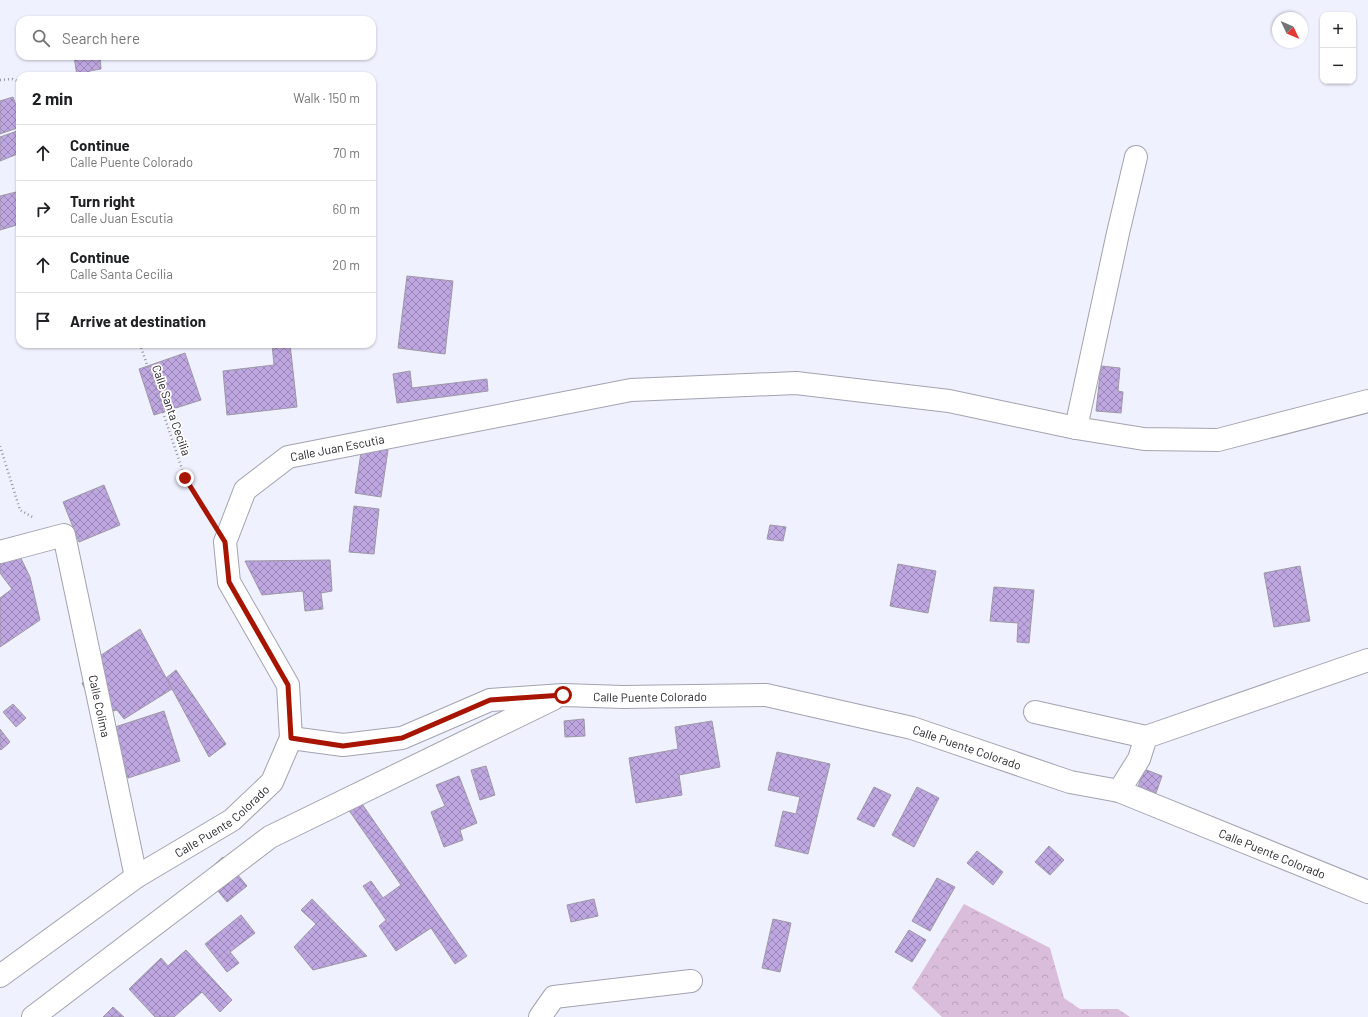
<!DOCTYPE html>
<html lang="en">
<head>
<meta charset="utf-8">
<style>
  :root { --surface:#fff; --page:#f2f2f2; --text:#202124; --muted:#757577; --line:#e0e0e0 }
  body { margin:0; font-family:Barlow,sans-serif; background:var(--page); color:var(--text) }
  .controls { position:absolute; right:12px; top:12px; display:grid; overflow:hidden; border-radius:8px; box-shadow:0 1px 3px #0004 }
  .controls button { width:36px; height:36px; display:grid; place-items:center; padding:0; border:0; border-bottom:1px solid var(--line); background:var(--surface); color:var(--text); font:20px sans-serif }
  .compass { position:absolute; left:1272px; top:12px; width:36px; height:36px; border-radius:50%; background:var(--surface); box-shadow:0 1px 3px #0004; rotate:134deg }
  .stop { position:absolute; width:12px; height:12px; margin:-9px; border:3px solid #a71500; border-radius:50%; background:#fff }
  .stop.end { background:#a71500; border-color:#fff; box-shadow:0 1px 4px #0008 }
  .list { margin:0; padding:0; list-style:none }
  h2 { display:flex; justify-content:space-between; align-items:center; height:52px; margin:0; padding:0 16px; font-size:17px }
  h2 small { font-size:13px; font-weight:400; color:var(--muted) }
  .list li { display:grid; grid-template-columns:26px 1fr auto; gap:12px; align-items:center; box-sizing:border-box; height:56px; padding:0 16px; border-top:1px solid var(--line) }
  .list b { display:block; font-size:15px; white-space:nowrap }
  .list p { margin:0; font-size:13px; white-space:nowrap; color:var(--muted) }
  .list em { font-size:13px; font-style:normal; color:var(--muted) }
  .icon { flex:none; width:22px; height:22px; fill:none; stroke:currentColor; stroke-width:2; stroke-linecap:round; stroke-linejoin:round }
  .map { position:relative; flex:none; width:1368px; height:1017px; overflow:hidden }
  .search { position:absolute; background:var(--surface); box-shadow:0 1px 3px #0004; left:16px; top:16px; width:360px; height:44px; display:flex; align-items:center; gap:10px; box-sizing:border-box; padding:0 14px; border-radius:12px; color:var(--muted); font-size:15px }
  .panel { position:absolute; background:var(--surface); box-shadow:0 1px 3px #0004; left:16px; top:72px; width:360px; height:276px; border-radius:12px }
  .map>svg:first-child { display:block }
  .forest { fill:url(#forest-crowns) }
  .building { fill:url(#building-cross-hatch); stroke:#9d98a5 }
  .lines { fill:none; stroke-linecap:round; stroke-linejoin:round }
  .minor-casing { stroke:#a2a3b0; stroke-width:24 }
  .path { stroke:#94959f; stroke-width:2.5; stroke-dasharray:1 3; stroke-linecap:butt }
  .minor { stroke:#fff; stroke-width:22 }
  .route { stroke:#a71500; stroke-width:5 }
  .labels { text-anchor:middle; dominant-baseline:central; stroke-width:3.5; stroke-linejoin:round; paint-order:stroke }
  .street-label { font-size:12px; fill:#27272c; stroke:#fff }
</style>
</head>
<body>
<div class="map">
<svg width="1368" height="1017" viewBox="0 0 1368 1017">
  <defs>
    <pattern id="forest-crowns" width="20" height="18" patternUnits="userSpaceOnUse"><rect width="20" height="18" fill="#dabddb"/><path d="M2 6a3 3 0 1 1 6 0M12 15a3 3 0 1 1 6 0" fill="none" stroke="#bba2bc"/></pattern>
    <pattern id="building-cross-hatch" width="8" height="8" patternUnits="userSpaceOnUse"><rect width="8" height="8" fill="#bea6e0"/><path d="M0 0l8 8M0 8l8-8" fill="none" stroke="#9a87b6"/></pattern>
  </defs>
  <rect width="100%" height="100%" fill="#eff1ff"/>
  <!-- forest -->
  <path class="forest" d="M964 904 1050 948 1064 998 1080 1009H1118L1130 1017H942L912 988Z"/>
  <!-- building -->
  <g class="building">
    <path d="M74 56H100L101 69 89 71 90 76H77Z"/>
    <path d="M13 97 20 117V127L0 134V101Z"/>
    <path d="M20 130V153L0 161V137Z"/>
    <path d="M20 191V224L0 230V196Z"/>
    <path d="M407 276 453 281 445 354 398 348Z"/>
    <path d="M272 344H290L297 407 227 415 223 371 274 365Z"/>
    <path d="M185 353 201 400 154 415 139 369Z"/>
    <path d="M1101 366 1120 368 1118 391 1123 392 1121 413 1096 411Z"/>
    <path d="M410 371 412 388 487 379 488 391 397 403 393 374Z"/>
    <path d="M362 446 388 450 381 497 355 493Z"/>
    <path d="M104 485 120 525 79 542 63 502Z"/>
    <path d="M354 506 379 509 374 554 349 552Z"/>
    <path d="M770 525 786 527 783 541 767 539Z"/>
    <path d="M16 548 30 577 40 620 0 647V598L12 589 0 573V553Z"/>
    <path d="M330 560 332 591 321 593 323 609 305 611 303 591 262 595 245 561Z"/>
    <path d="M898 564 936 571 928 613 890 606Z"/>
    <path d="M1300 566 1310 621 1274 627 1264 573Z"/>
    <path d="M994 587 1034 590 1029 643 1017 642 1018 623 990 621Z"/>
    <path d="M140 629 172 689 124 719 117 710 98 715 82 683 95 676 88 664Z"/>
    <path d="M176 670 226 744 209 757 166 678Z"/>
    <path d="M13 704 26 718 16 727 3 712Z"/>
    <path d="M164 711 180 761 128 778 112 728Z"/>
    <path d="M584 719 585 736 565 737 564 721Z"/>
    <path d="M712 721 720 767 679 775 682 795 636 803 629 758 678 749 675 727Z"/>
    <path d="M0 729 10 742 1 750 0 749Z"/>
    <path d="M777 752 830 764 808 854 775 846 783 811 796 814 800 797 768 790Z"/>
    <path d="M486 766 495 795 480 800 471 770Z"/>
    <path d="M1144 769 1162 776 1156 793 1138 787Z"/>
    <path d="M459 776 477 823 460 830 463 840 444 847 431 812 445 806 436 785Z"/>
    <path d="M874 787 891 795 874 827 857 819Z"/>
    <path d="M917 787 939 798 914 847 892 835Z"/>
    <path d="M360 801 467 956 455 964 431 928 396 951 379 926 386 920 363 886 371 881 383 898 401 885 348 809Z"/>
    <path d="M1049 846 1064 860 1050 875 1035 862Z"/>
    <path d="M977 851 1003 872 993 885 967 863Z"/>
    <path d="M223 857 247 886 227 902 204 874Z"/>
    <path d="M937 878 955 887 930 931 912 921Z"/>
    <path d="M312 899 367 956 313 970 294 947 316 924 301 910Z"/>
    <path d="M594 899 598 916 571 922 567 905Z"/>
    <path d="M241 915 255 933 230 952 239 963 227 972 205 944Z"/>
    <path d="M773 919 791 923 780 972 762 968Z"/>
    <path d="M909 930 926 940 912 962 895 952Z"/>
    <path d="M186 950 232 1000 220 1012 202 992 174 1017H155L129 989 161 958 168 966Z"/>
    <path d="M113 1007 124 1017H103Z"/>
  </g>
  <g class="lines">
    <defs>
      <g id="minor">
        <path d="M1076 428 1118 233 1136 157"/>
        <path id="s1" d="M0 552 64 535 136 877"/>
        <path d="M1035 712 1146 737"/>
        <path id="s2" d="M291 738 343 745 402 738 490 700 563 695 623 697 766 695 912 728 1070 782 1119 791 1368 892"/>
        <path d="M1119 791 1139 759 1146 737 1368 660"/>
        <path id="s3" d="M0 976 136 877 232 820 272 782 291 738 288 685 229 582 225 542 245 490 288 457 631 390 796 383 949 401 1076 428 1144 439 1218 440 1368 401"/>
        <path d="M33 1017 270 837 553 699"/>
        <path d="M540 1017 554 997 691 981"/>
      </g>
    </defs>
    <!-- minor casing -->
    <use href="#minor" class="minor-casing"/>
    <!-- path -->
    <g class="path">
      <path d="M0 80 12 79 20 82"/>
      <path d="M140 344 185 478 209 517"/>
      <path d="M0 446 20 510 34 518"/>
    </g>
    <!-- minor -->
    <use href="#minor" class="minor"/>
  </g>
  <g class="lines">
    <!-- route -->
    <path class="route" d="M185 478 225 542 229 582 288 685 291 738 343 746 402 738 490 700 563 695"/>
  </g>
  <g class="labels">
    <!-- street labels -->
    <g class="street-label">
      <text transform="translate(172 410) rotate(71)">Calle Santa Cecilia</text>
      <text stroke="none"><textPath href="#s3" startOffset="755">Calle Juan Escutia</textPath></text>
      <text stroke="none"><textPath href="#s2" startOffset="368">Calle Puente Colorado</textPath></text>
      <text stroke="none"><textPath href="#s1" startOffset="241">Calle Colima</textPath></text>
      <text stroke="none"><textPath href="#s2" startOffset="692">Calle Puente Colorado</textPath></text>
      <text stroke="none"><textPath href="#s3" startOffset="271">Calle Puente Colorado</textPath></text>
      <text stroke="none"><textPath href="#s2" startOffset="1016">Calle Puente Colorado</textPath></text>
    </g>
  </g>
</svg>
<div class="controls">
<button>+</button>
<button>−</button>
</div>
<svg class="compass" viewBox="-18 -18 36 36"><path d="M0-13l5 13h-10z" fill="#e53935"/><path d="M0 13l5-13h-10z" fill="#757577"/></svg>
<div class="stop" style="left:563px;top:695px"></div>
<div class="stop end" style="left:185px;top:478px"></div>
<div class="search"><svg class="icon" aria-label="search" viewBox="0 0 24 24"><circle cx="10" cy="10" r="6"/><path d="M15 15l6 6"/></svg>Search here</div>
<section class="panel">
<h2>2 min<small>Walk · 150 m</small></h2>
<ul class="list">
<li><svg class="icon" aria-label="ahead" viewBox="0 0 24 24"><path d="M12 20V5M6 11l6-6 6 6"/></svg><div><b>Continue</b><p>Calle Puente Colorado</p></div><em>70 m</em></li>
<li><svg class="icon" aria-label="right" viewBox="0 0 24 24"><path d="M7 20v-9h11M14 6l5 5-5 5"/></svg><div><b>Turn right</b><p>Calle Juan Escutia</p></div><em>60 m</em></li>
<li><svg class="icon" aria-label="ahead" viewBox="0 0 24 24"><path d="M12 20V5M6 11l6-6 6 6"/></svg><div><b>Continue</b><p>Calle Santa Cecilia</p></div><em>20 m</em></li>
<li><svg class="icon" aria-label="arrive" viewBox="0 0 24 24"><path d="M6 21V4h12l-3 4 3 4H6"/></svg><div><b>Arrive at destination</b></div></li>
</ul>
</section>
</div>
</body>
</html>
